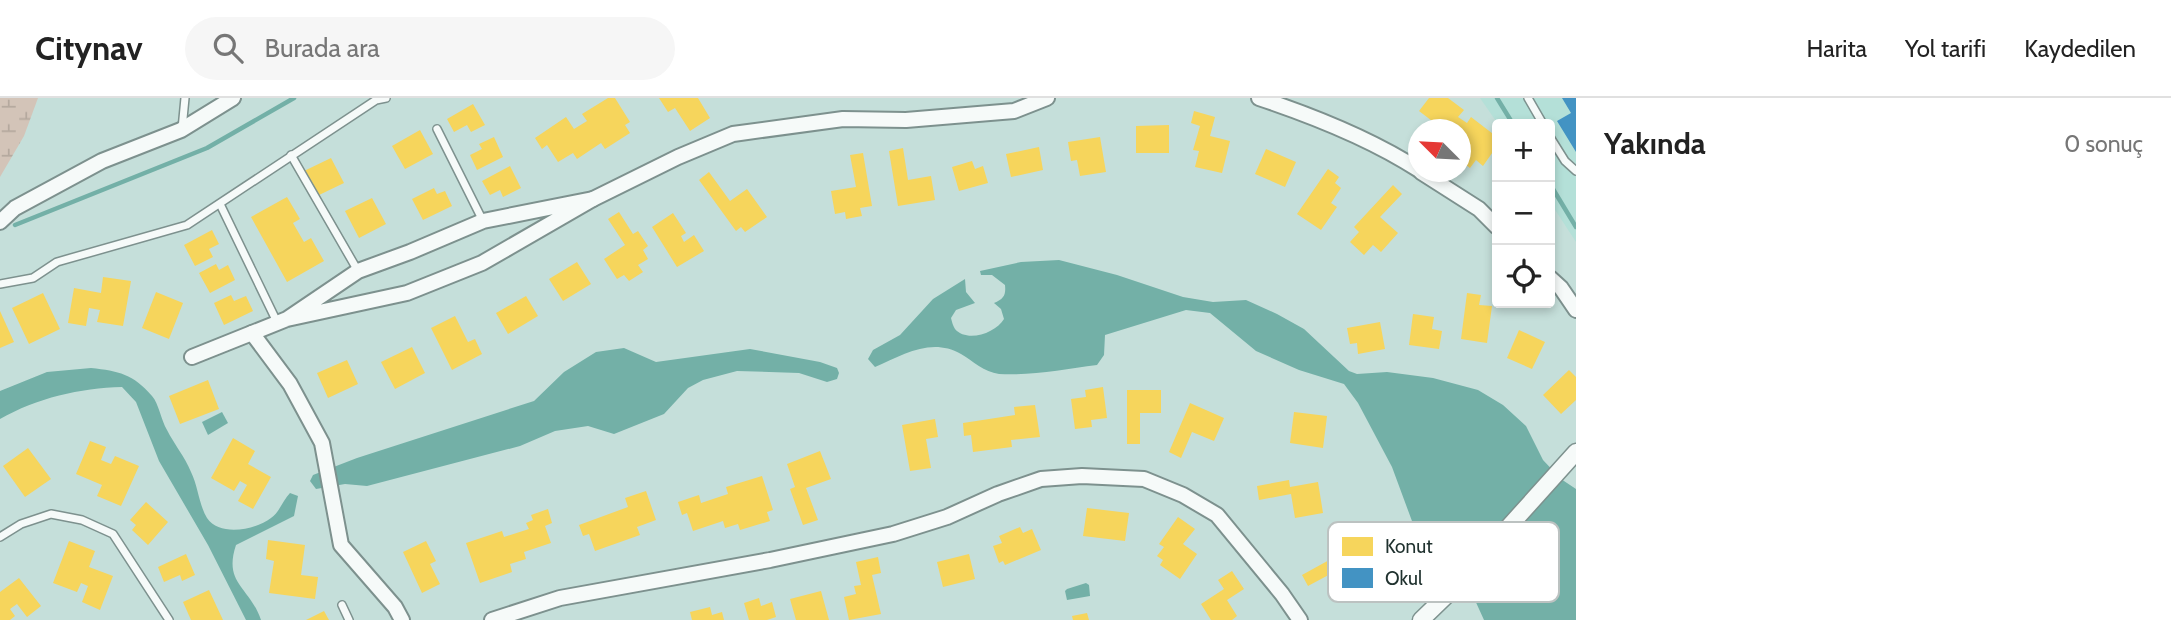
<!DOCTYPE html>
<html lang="tr">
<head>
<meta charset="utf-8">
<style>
  :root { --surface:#fff; --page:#f6f6f6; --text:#222; --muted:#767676; --line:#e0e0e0 }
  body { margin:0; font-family:Cabin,sans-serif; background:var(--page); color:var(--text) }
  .controls { position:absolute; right:21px; top:21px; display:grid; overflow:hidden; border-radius:7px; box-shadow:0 4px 10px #0003 }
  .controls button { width:63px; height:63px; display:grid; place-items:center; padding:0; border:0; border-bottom:2px solid var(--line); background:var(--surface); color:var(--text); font:35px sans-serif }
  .compass { position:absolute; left:1408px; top:21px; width:63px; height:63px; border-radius:50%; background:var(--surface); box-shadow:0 4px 10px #0003; rotate:294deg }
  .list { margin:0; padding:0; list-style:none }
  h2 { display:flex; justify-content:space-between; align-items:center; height:91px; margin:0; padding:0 28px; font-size:30px }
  h2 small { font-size:23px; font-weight:400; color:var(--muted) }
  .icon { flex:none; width:38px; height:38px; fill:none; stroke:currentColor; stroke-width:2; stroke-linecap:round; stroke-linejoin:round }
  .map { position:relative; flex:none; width:1576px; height:522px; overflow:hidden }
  header { display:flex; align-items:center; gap:42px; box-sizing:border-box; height:98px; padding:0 35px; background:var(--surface); border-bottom:2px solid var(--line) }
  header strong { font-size:33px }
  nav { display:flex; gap:38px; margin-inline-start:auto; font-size:24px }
  .search { width:490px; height:63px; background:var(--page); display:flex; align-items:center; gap:18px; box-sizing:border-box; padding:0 24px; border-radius:38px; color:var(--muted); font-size:26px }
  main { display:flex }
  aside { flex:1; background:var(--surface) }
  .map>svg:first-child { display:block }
  .built { fill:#b4e0d8 }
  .wetland { fill:url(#wetland-marsh) }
  .water { fill:#73b0a7 }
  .homes { fill:#f6d55c }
  .schools { fill:#4393c3 }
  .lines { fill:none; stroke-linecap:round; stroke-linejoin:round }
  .stream { stroke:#73b0a7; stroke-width:4.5 }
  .service-casing { stroke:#7d918e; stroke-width:10 }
  .minor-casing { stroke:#7d918e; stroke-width:18 }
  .tertiary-casing { stroke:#7d918e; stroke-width:19 }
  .service { stroke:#f6faf9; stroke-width:7 }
  .minor { stroke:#f6faf9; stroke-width:14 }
  .tertiary { stroke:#f6faf9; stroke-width:16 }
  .key { fill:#fff; stroke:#bcc2c1; stroke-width:2 }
  .key-label { font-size:19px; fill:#20322f }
</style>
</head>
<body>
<header>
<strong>Citynav</strong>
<div class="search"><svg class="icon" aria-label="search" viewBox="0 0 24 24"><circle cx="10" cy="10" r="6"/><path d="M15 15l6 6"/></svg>Burada ara</div>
<nav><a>Harita</a><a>Yol tarifi</a><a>Kaydedilen</a></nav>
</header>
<main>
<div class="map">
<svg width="1576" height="522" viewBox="0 0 1576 522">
  <defs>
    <pattern id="wetland-marsh" width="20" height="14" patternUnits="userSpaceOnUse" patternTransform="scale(1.75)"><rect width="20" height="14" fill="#d3c4b8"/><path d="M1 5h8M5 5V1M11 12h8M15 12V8" fill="none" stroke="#b5a99e"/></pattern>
  </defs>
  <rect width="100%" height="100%" fill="#c5dfda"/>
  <!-- built -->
  <path class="built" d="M1480 0H1576V144L1550 104V26H1498Z"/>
  <!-- wetland -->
  <path class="wetland" d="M0 0H38L24 38 0 79Z"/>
  <!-- water -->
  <g class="water">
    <path d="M1059 162 1117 177 1183 199 1213 204 1246 202 1277 216 1304 231 1349 273 1357 276 1387 274 1433 280 1478 292 1503 307 1526 328 1543 362 1561 381 1576 391V522H1484L1469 489 1452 470 1419 442 1392 369 1358 305 1344 286 1299 272 1256 253 1210 215 1186 212 1105 237 1104 257 1097 267C1065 271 1031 278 999 276 984 274 973 263 961 256 931 239 903 257 875 269L868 261 873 252 900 237 933 201 965 181 966 194 975 205 956 212 951 220C952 224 953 228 955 231 967 245 996 235 1004 221L1001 211 994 205C1004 201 1006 197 1005 187L992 177H981L980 173 1021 164Z"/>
    <path d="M624 250 656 264 750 251 820 264 837 270 839 275 837 281 827 284 799 275 737 273 703 282 688 290 664 316 614 336 588 328 555 333 520 348 367 388 345 386 316 391 310 383 313 377 357 360 534 303 564 274 596 254Z"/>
    <path d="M91 270C119 273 133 276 152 298 159 306 161 322 167 332 174 346 185 359 191 374 198 388 199 407 207 420 220 439 255 432 271 420 279 415 283 402 290 395L298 398 294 418 236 447C223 486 250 489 261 522H246L208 447 159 363 136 304 122 289C80 290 37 300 0 321V293L47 274Z"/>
    <path d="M222 314 228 325 208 337 202 324Z"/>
    <path d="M1086 485 1089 487 1090 498 1067 502 1065 493 1067 491Z"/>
  </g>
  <!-- homes -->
  <g class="homes">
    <path d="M608 0H615L630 24 625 27 630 35 605 51 601 45 577 61 573 55 558 64 547 47 542 51 535 40 566 19 574 31 587 23 582 16Z"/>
    <path d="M659 0H698L710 20 690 33 675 10 668 14Z"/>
    <path d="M1429 0H1448L1464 12 1458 19 1467 25 1471 19 1497 39V48L1483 68 1476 62 1470 70 1461 63V32H1438L1440 29 1419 13Z"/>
    <path d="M473 6 485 27 471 34 467 27 454 34 447 21Z"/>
    <path d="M1194 13 1215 19 1210 38 1230 43 1222 75 1195 69 1199 53 1193 52 1200 28 1191 25Z"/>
    <path d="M1169 27V55H1136V28Z"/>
    <path d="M420 32 433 56 405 71 392 48Z"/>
    <path d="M494 39 503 59 477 72 470 57 482 51 479 46Z"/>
    <path d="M1100 39 1106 74 1080 78 1077 62 1071 63 1068 44Z"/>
    <path d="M1039 49 1043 72 1011 79 1006 56Z"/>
    <path d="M903 50 908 82 931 78 935 102 898 108 889 53Z"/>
    <path d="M1266 51 1296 64 1285 89 1255 76Z"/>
    <path d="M863 55 872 108 860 110 862 118 846 121 845 114 835 116 831 93 856 89 850 57Z"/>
    <path d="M331 60 344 85 317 98 304 73Z"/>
    <path d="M972 63 975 71 983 68 988 85 959 93 952 69Z"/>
    <path d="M510 68 521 90 503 99 500 92 490 97 482 83Z"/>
    <path d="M1328 71 1339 79 1335 85 1341 90 1331 105 1337 109 1321 132 1297 116Z"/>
    <path d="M709 74 730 103 747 91 767 119 745 134 741 129 736 133 699 82Z"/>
    <path d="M1393 87 1402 96 1380 119 1398 135 1381 154 1373 147 1364 157 1350 144 1359 134 1354 129Z"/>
    <path d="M434 90 437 96 445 93 452 108 423 122 412 101Z"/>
    <path d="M287 99 300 121 293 125 304 144 311 140 324 163 287 184 251 119Z"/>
    <path d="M372 100 386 126 359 140 345 113Z"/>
    <path d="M619 114 633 136 638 133 648 148 643 152 648 161 638 167 643 174 629 183 624 177 617 181 604 161 625 147 608 121Z"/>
    <path d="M673 115 686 135 681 138 684 144 694 137 704 153 677 169 652 129Z"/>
    <path d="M212 132 219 146 209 151 213 159 195 168 184 147Z"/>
    <path d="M577 164 591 186 563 203 549 181Z"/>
    <path d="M216 166 219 172 228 167 235 182 210 195 199 175Z"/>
    <path d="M103 179 131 183 123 228 97 224 100 212 89 210 86 228 68 225 74 190 101 195Z"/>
    <path d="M156 194 183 205 169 241 142 230Z"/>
    <path d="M43 195 60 231 29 246 12 210Z"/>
    <path d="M1467 195 1481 197 1479 207 1492 208 1487 245 1461 241Z"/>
    <path d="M231 197 234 203 246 198 253 213 224 227 214 205Z"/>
    <path d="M526 198 538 218 508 236 496 215Z"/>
    <path d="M0 213 14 244 0 250Z"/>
    <path d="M1413 216 1434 219 1432 231 1442 233 1439 251 1409 247Z"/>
    <path d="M455 218 468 244 475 241 482 256 452 272 431 230Z"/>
    <path d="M1380 224 1385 251 1358 256 1357 245 1350 246 1347 230Z"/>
    <path d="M1519 232 1545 244 1532 271 1507 260Z"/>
    <path d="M412 249 425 275 395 291 381 264Z"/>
    <path d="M347 262 358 286 328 300 317 275Z"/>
    <path d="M1569 272 1576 279V302L1561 316 1543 297Z"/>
    <path d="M208 282 219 311 180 326 169 298Z"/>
    <path d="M1103 289 1107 320 1091 322 1092 329 1075 331 1071 301 1086 299 1085 292Z"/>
    <path d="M1127 292H1161V315H1140V346H1127Z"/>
    <path d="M1190 305 1224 320 1214 343 1192 334 1181 360 1169 354Z"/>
    <path d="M1035 307 1040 339 1011 342 1012 349 973 354 971 337 964 338 963 325 1015 317 1014 309Z"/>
    <path d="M1294 314 1327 318 1323 350 1290 345Z"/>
    <path d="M935 321 938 339 926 341 931 370 910 373 902 327Z"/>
    <path d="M233 340 255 353 248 366 271 379 253 411 238 403 247 387 240 383 234 393 211 380Z"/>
    <path d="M90 343 106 349 101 362 111 366 115 358 139 368 121 408 97 398 102 387 76 376Z"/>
    <path d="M28 350 51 381 25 399 3 368Z"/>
    <path d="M820 353 831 381 806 390 818 422 803 427 790 391 795 389 787 366Z"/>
    <path d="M762 378 773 412 767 414 770 423 740 432 738 426 725 430 723 423 693 433 687 415 682 417 678 404 699 397 701 405 728 396 726 389Z"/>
    <path d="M1289 382 1290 389 1318 384 1323 415 1295 420 1291 396 1259 402 1257 388Z"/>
    <path d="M646 393 656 422 637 429 640 437 595 453 589 436 583 438 579 427 628 409 625 400Z"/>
    <path d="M146 404 168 424 148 447 132 432 136 427 130 422Z"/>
    <path d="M1087 410 1129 415 1125 443 1083 438Z"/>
    <path d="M548 411 552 425 545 428 551 445 524 454 526 461 510 466 512 474 480 485 466 445 502 433 504 439 529 431 526 425 533 422 531 417Z"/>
    <path d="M1178 419 1195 431 1183 446 1197 456 1180 481 1160 467 1163 462 1157 458 1164 449 1159 446Z"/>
    <path d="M1020 429 1023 435 1032 431 1041 452 1005 467 1003 463 999 465 993 448 1002 445 999 438Z"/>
    <path d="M268 442 305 447 301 477 318 479 315 501 269 495 274 463 266 461Z"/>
    <path d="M69 443 95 453 89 469 113 478 100 512 82 504 88 488 81 485 77 494 53 485Z"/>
    <path d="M426 443 436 463 430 466 440 486 422 495 403 454Z"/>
    <path d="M1357 454 1373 483 1348 496 1336 473 1308 488 1302 477 1331 461 1334 467Z"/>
    <path d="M186 456 195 477 182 483 180 477 164 484 158 469Z"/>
    <path d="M969 456 975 481 943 489 937 464Z"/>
    <path d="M878 459 881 475 872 477 881 516 849 522 844 499 856 496 854 488 861 487 856 464Z"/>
    <path d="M1232 473 1244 491 1227 502 1237 518 1232 522H1211L1201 506 1224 491 1218 482Z"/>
    <path d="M19 480 41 508 27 519 17 506 10 511 15 518 10 522H0V494Z"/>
    <path d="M209 492 223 522H191L183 504Z"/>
    <path d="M821 493 829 522H796L790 501Z"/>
    <path d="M759 500 761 508 772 504 776 519 767 522H749L744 505Z"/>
    <path d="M710 509 712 517 722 514 724 522H692L690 514Z"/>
    <path d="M324 513 329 522H306Z"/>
    <path d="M1087 515 1089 522H1073L1072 518Z"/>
  </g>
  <!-- schools -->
  <path class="schools" d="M1562 0H1576V54L1557 23 1571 15Z"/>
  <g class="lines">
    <!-- stream -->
    <g class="stream">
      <path d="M1497 0 1513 26"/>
      <path d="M1550 86 1576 129"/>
      <path d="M15 127 207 50 294 0"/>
    </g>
    <defs>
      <g id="service">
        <path d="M1528 0 1543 26"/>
        <path d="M182 31 185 0"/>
        <path d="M437 31 483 123"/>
        <path d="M1550 39 1565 63 1576 73"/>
        <path d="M291 57 358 173"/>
        <path d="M220 106 277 224"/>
        <path d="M0 186 33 180 57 164 187 127 376 2 386 0"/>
        <path d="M0 439 21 426 51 416 82 422 113 436 169 522"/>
        <path d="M342 507 349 522"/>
      </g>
      <g id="minor">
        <path d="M1259 0C1310 17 1373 42 1419 72"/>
        <path d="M1421 74 1479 111 1497 129"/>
        <path d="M593 101 678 59 733 36 843 21 906 22 1014 13 1047 0"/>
        <path d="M0 124 15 110 102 63 181 32 233 0"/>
        <path d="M1550 180 1561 190 1576 212"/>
        <path d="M252 235 290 286 322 345 341 447 395 509 402 522"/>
        <path d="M192 259 287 221 407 195 482 165 593 101 483 123 410 154 358 173 287 221"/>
        <path d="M492 522 560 500 770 462 893 436 947 419 998 396 1041 381 1082 378 1144 381 1183 397 1217 417 1282 496 1300 522"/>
      </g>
      <path id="tertiary" d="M1421 522 1451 493 1576 354"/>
    </defs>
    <!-- service casing -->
    <use href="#service" class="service-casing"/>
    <!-- minor casing -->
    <use href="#minor" class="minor-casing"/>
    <!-- tertiary casing -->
    <use href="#tertiary" class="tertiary-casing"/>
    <!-- service -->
    <use href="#service" class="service"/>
    <!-- minor -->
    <use href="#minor" class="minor"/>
    <!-- tertiary -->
    <use href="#tertiary" class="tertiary"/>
  </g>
  <!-- legend -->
  <rect x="1328" y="424" width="231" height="80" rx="10" class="key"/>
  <rect x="1342" y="439" width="31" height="19" fill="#f6d55c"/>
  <rect x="1342" y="470" width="31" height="20" fill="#4393c3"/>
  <g class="key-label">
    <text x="1385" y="455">Konut</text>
    <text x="1385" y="487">Okul</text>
  </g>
</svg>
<div class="controls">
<button>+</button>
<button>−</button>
<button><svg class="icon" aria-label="locate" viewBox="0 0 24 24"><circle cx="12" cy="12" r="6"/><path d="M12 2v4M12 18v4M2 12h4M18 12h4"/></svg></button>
</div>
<svg class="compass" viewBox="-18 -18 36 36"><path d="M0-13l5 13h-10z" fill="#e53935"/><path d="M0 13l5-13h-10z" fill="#767676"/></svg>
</div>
<aside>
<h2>Yakında<small>0 sonuç</small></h2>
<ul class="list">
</ul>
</aside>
</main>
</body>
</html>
